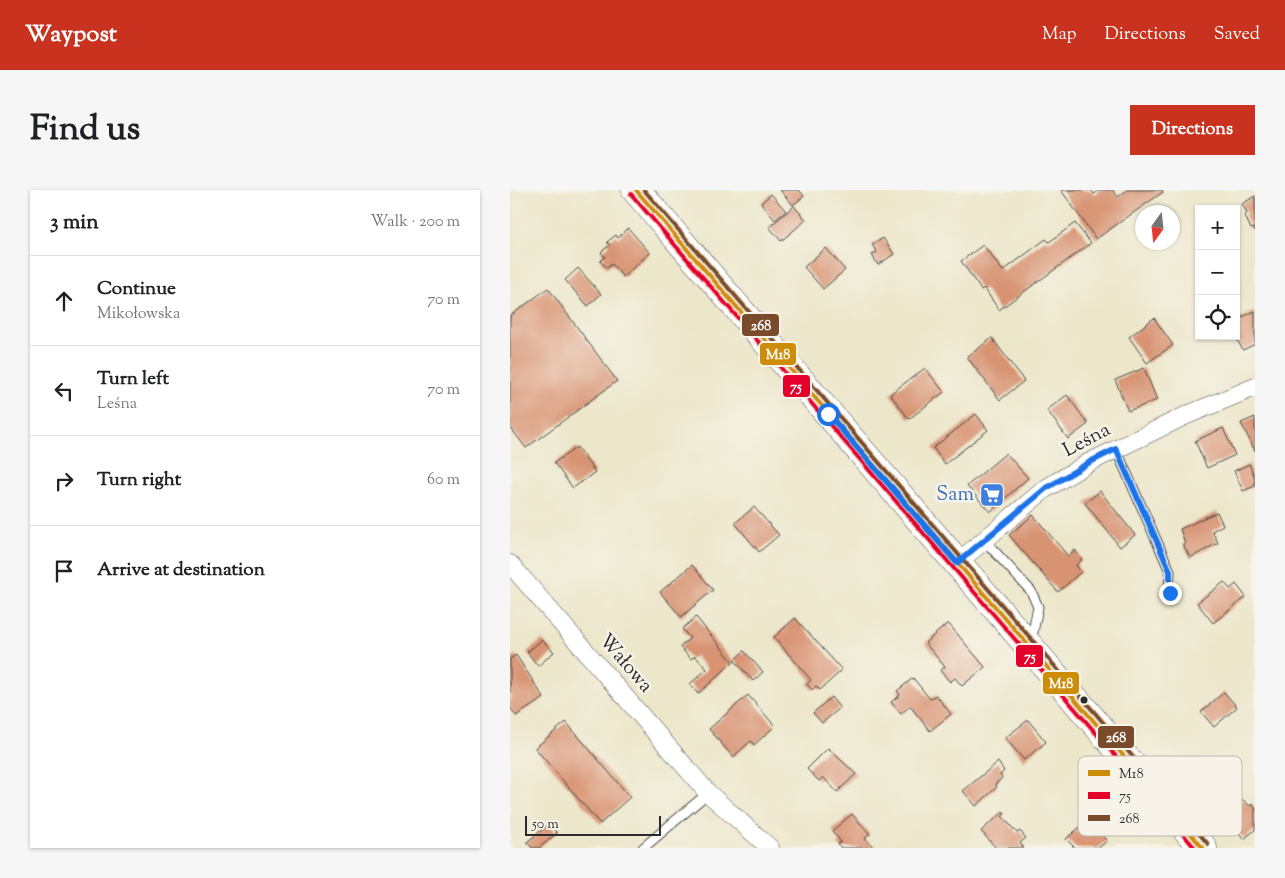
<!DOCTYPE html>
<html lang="en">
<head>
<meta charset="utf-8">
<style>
  :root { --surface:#fff; --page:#f6f6f6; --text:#202124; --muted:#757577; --line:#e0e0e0; --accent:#c8321e }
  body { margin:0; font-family:"Sorts Mill Goudy",serif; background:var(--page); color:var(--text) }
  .controls { position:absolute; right:15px; top:15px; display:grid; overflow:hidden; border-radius:0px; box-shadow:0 1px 4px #0004 }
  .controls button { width:45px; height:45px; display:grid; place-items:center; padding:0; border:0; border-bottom:1px solid var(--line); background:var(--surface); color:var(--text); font:25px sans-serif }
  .compass { position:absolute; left:625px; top:15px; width:45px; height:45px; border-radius:50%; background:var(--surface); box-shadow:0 1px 4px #0004; rotate:195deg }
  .scale { position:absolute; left:15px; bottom:12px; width:136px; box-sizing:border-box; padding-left:5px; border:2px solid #2b2b2b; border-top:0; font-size:14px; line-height:18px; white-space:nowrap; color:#2b2b2b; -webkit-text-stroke:4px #f7f3e8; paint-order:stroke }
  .stop { position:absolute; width:15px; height:15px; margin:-11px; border:4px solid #1a73e8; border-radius:50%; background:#fff }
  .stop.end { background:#1a73e8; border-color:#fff; box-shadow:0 1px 5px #0008 }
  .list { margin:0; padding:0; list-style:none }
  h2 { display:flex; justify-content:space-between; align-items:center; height:65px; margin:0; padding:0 20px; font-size:21px }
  h2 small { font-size:16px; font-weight:400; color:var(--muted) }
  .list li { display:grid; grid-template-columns:32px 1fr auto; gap:15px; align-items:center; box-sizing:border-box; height:90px; padding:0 20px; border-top:1px solid var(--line) }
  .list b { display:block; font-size:19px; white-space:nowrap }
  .list p { margin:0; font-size:16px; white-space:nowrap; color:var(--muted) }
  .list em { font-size:16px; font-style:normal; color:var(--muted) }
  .icon { flex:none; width:28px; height:28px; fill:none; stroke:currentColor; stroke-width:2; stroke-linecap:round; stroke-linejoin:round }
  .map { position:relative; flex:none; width:745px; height:658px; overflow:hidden; border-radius:0px }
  header { display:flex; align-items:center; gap:30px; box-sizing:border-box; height:70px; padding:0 25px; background:var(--accent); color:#fff }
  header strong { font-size:24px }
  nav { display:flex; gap:28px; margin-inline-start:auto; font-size:18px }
  .intro { display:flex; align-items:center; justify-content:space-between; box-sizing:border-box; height:120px; padding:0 30px }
  h1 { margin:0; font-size:35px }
  .button { padding:12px 22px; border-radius:0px; background:var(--accent); color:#fff; font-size:18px; font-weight:700 }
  main { display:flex; gap:30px; padding:0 30px }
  aside { flex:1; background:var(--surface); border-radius:0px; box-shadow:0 1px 4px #0004 }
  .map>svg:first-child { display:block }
  .building { fill:#d89372 }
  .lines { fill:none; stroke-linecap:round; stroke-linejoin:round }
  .service-casing { stroke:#484743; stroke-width:11 }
  .minor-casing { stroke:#484743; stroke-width:19 }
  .primary-casing { stroke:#484743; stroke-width:29 }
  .service { stroke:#fff; stroke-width:9 }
  .minor { stroke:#fff; stroke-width:18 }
  .primary { stroke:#fff; stroke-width:28 }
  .bus-1-casing { stroke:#f7f3e8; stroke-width:8 }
  .bus-2-casing { stroke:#f7f3e8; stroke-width:8 }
  .bus-3-casing { stroke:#f7f3e8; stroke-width:8 }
  .bus-1 { stroke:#ce8d09; stroke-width:4 }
  .bus-2 { stroke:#e4002b; stroke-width:4 }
  .bus-3 { stroke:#7a4b2a; stroke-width:4 }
  .route { stroke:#1a73e8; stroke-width:6 }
  .bus-dot { fill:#2b2b2b; stroke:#f7f3e8; stroke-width:2 }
  .labels { text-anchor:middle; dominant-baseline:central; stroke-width:5; stroke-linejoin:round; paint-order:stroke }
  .street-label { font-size:20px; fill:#2b2b2b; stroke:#f7f3e8 }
  .shop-label { font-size:20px; fill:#366cbe; stroke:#f7f3e8; text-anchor:end }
  .key { fill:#f7f3e8; stroke:#bab7af; stroke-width:1 }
  .key-label { font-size:14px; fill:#2b2b2b }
  .line-badge { stroke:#f7f3e8; stroke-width:2 }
  .badge-label { font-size:14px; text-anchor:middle; font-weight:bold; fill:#fff }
</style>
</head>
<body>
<header>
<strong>Waypost</strong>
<nav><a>Map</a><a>Directions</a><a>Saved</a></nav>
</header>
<div class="intro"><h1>Find us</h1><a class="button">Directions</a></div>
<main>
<aside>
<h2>3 min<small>Walk · 200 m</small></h2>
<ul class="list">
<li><svg class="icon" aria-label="ahead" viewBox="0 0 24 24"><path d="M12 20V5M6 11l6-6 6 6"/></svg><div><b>Continue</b><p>Mikołowska</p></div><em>70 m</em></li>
<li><svg class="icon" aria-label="left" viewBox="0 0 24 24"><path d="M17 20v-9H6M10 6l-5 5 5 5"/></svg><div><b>Turn left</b><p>Leśna</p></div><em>70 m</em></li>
<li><svg class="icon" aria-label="right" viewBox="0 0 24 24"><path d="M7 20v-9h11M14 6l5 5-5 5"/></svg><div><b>Turn right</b></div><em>60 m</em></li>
<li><svg class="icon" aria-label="arrive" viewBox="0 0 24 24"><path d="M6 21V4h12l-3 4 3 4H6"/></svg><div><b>Arrive at destination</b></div></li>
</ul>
</aside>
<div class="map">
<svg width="745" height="658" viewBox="0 0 745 658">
  <rect width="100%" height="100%" fill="#f7f3e8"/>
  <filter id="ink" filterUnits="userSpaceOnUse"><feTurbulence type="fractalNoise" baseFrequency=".02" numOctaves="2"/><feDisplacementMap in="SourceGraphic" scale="10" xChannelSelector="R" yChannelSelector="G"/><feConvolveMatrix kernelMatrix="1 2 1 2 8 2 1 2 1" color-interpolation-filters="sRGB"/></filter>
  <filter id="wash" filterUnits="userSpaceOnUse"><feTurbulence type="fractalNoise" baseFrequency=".0096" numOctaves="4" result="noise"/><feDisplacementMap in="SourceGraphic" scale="20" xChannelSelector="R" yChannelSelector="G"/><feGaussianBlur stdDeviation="1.12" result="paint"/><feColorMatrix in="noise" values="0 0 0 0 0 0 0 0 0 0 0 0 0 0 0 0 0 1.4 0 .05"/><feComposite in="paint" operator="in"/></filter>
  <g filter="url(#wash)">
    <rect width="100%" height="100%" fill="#ece6ca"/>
    <g id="blocks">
      <!-- building -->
      <g class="building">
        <path d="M270 0H289L294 6 283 15Z"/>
        <path d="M551 0H581L584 4 590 0H603L608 7 617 0H652L653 2 586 49Z"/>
        <path d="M261 4 276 21 265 30 251 13Z"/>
        <path d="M745 6V41L743 38 741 39 735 26 737 23 732 14Z"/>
        <path d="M284 16 296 30 271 51 259 37Z"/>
        <path d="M565 33 581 53 489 120 474 98 471 100 451 71 473 55 493 81 536 49 539 52Z"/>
        <path d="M118 38 140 63 113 87 102 74 97 78 90 71 95 67 91 62 100 55 97 52 106 45 108 48Z"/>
        <path d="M373 48 384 64 368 75 362 65 367 62 362 55Z"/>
        <path d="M316 58 335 80 313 99 294 77Z"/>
        <path d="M68 78 91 104 78 116 55 90Z"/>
        <path d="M38 98 107 191 16 258 0 237V126Z"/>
        <path d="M745 121V154L733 160 726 148 729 146 726 141V130Z"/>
        <path d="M644 128 663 155 637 173 619 147Z"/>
        <path d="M482 148 514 191 490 210 457 167Z"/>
        <path d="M415 178 434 202 399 229 380 204Z"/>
        <path d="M634 178 647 210 618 221 605 190Z"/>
        <path d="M557 205 578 234 558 249 537 220Z"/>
        <path d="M466 224 478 240 435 274 423 258Z"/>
        <path d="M745 227V261L731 233Z"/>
        <path d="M713 238 725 265 697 278 685 251Z"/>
        <path d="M67 257 85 282 63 298 44 273Z"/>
        <path d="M496 263 518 288 480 322 457 296Z"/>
        <path d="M739 274 745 288V296L733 301 724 281Z"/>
        <path d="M590 301 625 345 610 357 575 313Z"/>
        <path d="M244 317 269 345 249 362 225 333Z"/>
        <path d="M707 322 713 335 702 341 708 353 680 368 673 354 675 353 670 339Z"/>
        <path d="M523 325 558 366 565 360 572 370 566 375 571 382 548 402 499 345Z"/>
        <path d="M182 375 203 400 171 427 150 402Z"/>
        <path d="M714 392 720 399 726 394 736 407 703 433 687 413Z"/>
        <path d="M186 427 223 472 188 504 180 494 197 479 185 466 181 469 170 457 180 448 172 439Z"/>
        <path d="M285 428 332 480 310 500 306 496 302 500 297 494 301 490 264 447Z"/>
        <path d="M438 433 475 477 452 496 445 488 440 492 430 480 435 477 415 453Z"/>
        <path d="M32 450 44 462 28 476 17 462Z"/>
        <path d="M234 461 253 482 243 491 224 470Z"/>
        <path d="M6 465 34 508 6 526 0 517V469Z"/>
        <path d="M403 488 420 509 426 505 441 524 420 541 400 516 391 524 381 512 390 505 387 501Z"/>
        <path d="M714 502 727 517 704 537 691 522Z"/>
        <path d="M238 505 265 536 244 555 241 551 223 567 199 539Z"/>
        <path d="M321 507 330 518 312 533 303 523Z"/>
        <path d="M518 530 536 552 514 570 495 548Z"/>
        <path d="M56 532 120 607 90 634 25 558Z"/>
        <path d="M318 558 346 584 327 602 313 587 309 591 297 579Z"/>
        <path d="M488 572 494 581 490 585 492 588 485 594 487 597 466 616 453 601Z"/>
        <path d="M733 610 740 616 742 614 745 618V640L734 649 714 625Z"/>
        <path d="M493 622 495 624 492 626 507 643 510 641 516 648 510 653 514 658H486L471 641Z"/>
        <path d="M342 624 360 644 355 648 364 658H331L328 654 331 652 322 641Z"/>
        <path d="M578 630 597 651 588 658H565L556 649Z"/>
        <path d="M39 634 47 643 29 658H22L17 652Z"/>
      </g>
    </g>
  </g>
  <g filter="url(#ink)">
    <use href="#blocks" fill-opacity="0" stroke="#484743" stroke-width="1"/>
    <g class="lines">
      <defs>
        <g id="service">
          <path d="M606 259 660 381 659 403 663 406"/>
          <path d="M475 351 521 401 528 417 521 452"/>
          <path d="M133 658 198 603"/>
        </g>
        <g id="minor">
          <path d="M447 373 535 299 580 272 677 225 745 197"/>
          <path d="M0 374 198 603 260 658"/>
        </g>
        <path id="primary" d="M126 0 693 658"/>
      </defs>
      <!-- service casing -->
      <use href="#service" class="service-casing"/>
      <!-- minor casing -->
      <use href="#minor" class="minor-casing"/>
      <!-- primary casing -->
      <use href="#primary" class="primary-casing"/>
      <!-- service -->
      <use href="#service" class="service"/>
      <!-- minor -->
      <use href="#minor" class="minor"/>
      <!-- primary -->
      <use href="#primary" class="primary"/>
      <defs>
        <path id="bus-1" d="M126 0 693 658"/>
        <path id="bus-2" d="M121 4 685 658"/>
        <path id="bus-3" d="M134 0 698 654"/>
      </defs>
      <!-- bus-1 casing -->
      <use href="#bus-1" class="bus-1-casing"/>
      <!-- bus-2 casing -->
      <use href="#bus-2" class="bus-2-casing"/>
      <!-- bus-3 casing -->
      <use href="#bus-3" class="bus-3-casing"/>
      <!-- bus-1 -->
      <use href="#bus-1" class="bus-1"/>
      <!-- bus-2 -->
      <use href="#bus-2" class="bus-2"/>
      <!-- bus-3 -->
      <use href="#bus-3" class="bus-3"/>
    </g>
  </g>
  <g class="lines" filter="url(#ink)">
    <!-- route -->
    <path class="route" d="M318 224 447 373 535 299 580 272 606 259 660 381V403"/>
  </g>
  <!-- icons -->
  <defs>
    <symbol id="supermarket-square" viewBox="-11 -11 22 22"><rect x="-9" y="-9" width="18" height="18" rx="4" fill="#3f7fe0" stroke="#f7f3e8"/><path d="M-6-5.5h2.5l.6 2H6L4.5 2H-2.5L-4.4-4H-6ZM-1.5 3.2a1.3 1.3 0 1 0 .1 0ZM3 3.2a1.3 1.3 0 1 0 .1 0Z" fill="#fff"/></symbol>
  </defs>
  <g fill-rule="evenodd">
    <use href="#supermarket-square" x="468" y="291" width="28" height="28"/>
  </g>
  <!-- markers -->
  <circle class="bus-dot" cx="574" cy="510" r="4.5"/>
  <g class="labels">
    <!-- street labels -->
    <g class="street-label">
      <text transform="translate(577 251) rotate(-28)">Leśna</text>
      <text transform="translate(115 474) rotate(49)">Wałowa</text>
    </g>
    <!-- shop labels -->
    <g class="shop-label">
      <text x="464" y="305">Sam</text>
    </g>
  </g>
  <!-- legend -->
  <rect x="568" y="566" width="164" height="80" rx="8" class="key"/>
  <rect x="578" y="580" width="22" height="6" fill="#ce8d09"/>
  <rect x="578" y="602" width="22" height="7" fill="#e4002b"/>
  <rect x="578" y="625" width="22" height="6" fill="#7a4b2a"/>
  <g class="key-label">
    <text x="609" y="588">M18</text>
    <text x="609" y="610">75</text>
    <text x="609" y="633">268</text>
  </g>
  <g class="line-badge">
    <rect x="231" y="123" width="39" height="24" rx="5" fill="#7a4b2a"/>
    <rect x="249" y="152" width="38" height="24" rx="5" fill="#ce8d09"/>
    <rect x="272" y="184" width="29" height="24" rx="5" fill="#e4002b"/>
    <rect x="505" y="454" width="29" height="24" rx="5" fill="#e4002b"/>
    <rect x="532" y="481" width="38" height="24" rx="5" fill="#ce8d09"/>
    <rect x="587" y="535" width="38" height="24" rx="5" fill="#7a4b2a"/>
  </g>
  <g class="badge-label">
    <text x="251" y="140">268</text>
    <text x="268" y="169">M18</text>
    <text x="286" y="201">75</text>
    <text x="520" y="471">75</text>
    <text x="551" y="498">M18</text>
    <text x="606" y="552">268</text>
  </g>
</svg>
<div class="controls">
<button>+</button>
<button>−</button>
<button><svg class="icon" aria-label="locate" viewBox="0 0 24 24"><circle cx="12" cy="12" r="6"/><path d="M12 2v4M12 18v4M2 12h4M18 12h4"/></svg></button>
</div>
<svg class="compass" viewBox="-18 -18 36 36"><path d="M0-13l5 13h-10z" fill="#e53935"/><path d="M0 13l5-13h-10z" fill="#757577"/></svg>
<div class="scale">50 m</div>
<div class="stop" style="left:318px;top:224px"></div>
<div class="stop end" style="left:660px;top:403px"></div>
</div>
</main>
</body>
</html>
